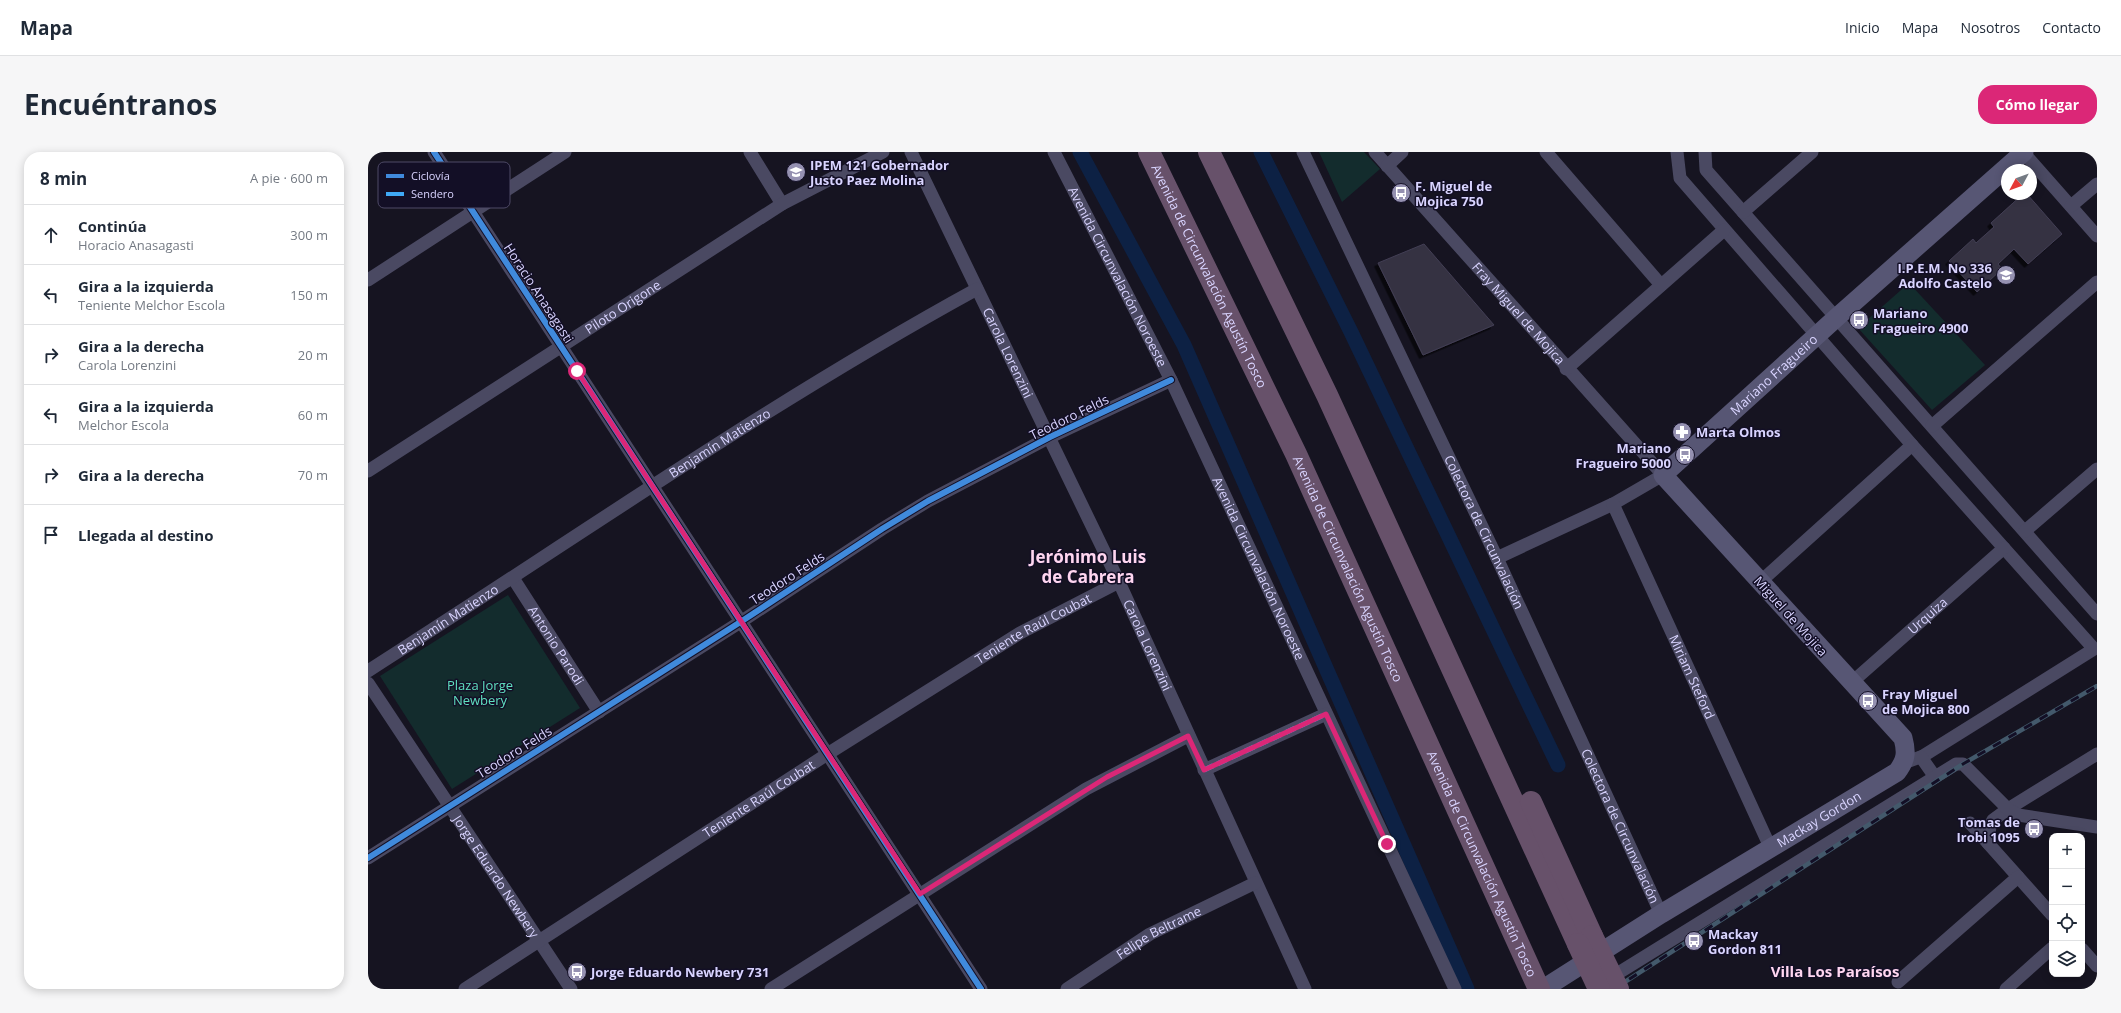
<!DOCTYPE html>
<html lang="es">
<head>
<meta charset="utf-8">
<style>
  :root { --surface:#fff; --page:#f6f6f7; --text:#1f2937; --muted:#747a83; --line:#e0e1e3; --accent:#db2777 }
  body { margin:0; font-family:"Open Sans",sans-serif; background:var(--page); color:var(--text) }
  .controls { position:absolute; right:12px; bottom:12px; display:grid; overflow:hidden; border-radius:8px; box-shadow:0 2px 10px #0003 }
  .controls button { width:36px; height:36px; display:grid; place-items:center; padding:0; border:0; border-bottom:1px solid var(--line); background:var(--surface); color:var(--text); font:20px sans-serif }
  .compass { position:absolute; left:1633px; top:12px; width:36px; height:36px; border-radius:50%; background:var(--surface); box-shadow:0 2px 10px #0003; rotate:229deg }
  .stop { position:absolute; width:12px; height:12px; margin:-9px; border:3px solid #db2777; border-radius:50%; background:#fff }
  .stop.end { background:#db2777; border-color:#fff; box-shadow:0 1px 4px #0008 }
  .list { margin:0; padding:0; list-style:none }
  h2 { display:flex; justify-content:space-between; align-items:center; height:52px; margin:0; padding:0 16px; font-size:17px }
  h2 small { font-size:13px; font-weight:400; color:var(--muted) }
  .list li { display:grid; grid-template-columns:26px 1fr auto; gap:12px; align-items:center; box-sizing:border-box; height:60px; padding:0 16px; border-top:1px solid var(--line) }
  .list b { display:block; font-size:15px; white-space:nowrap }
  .list p { margin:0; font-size:13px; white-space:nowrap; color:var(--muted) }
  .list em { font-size:13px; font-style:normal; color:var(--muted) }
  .icon { flex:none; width:22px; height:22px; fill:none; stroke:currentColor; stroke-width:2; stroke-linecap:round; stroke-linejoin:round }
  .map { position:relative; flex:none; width:1729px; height:837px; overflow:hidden; border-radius:16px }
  header { display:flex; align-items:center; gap:24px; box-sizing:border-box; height:56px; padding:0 20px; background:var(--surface); border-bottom:1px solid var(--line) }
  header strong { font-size:19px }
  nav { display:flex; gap:22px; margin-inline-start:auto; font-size:14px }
  .intro { display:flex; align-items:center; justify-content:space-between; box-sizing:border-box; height:96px; padding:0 24px }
  h1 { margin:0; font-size:28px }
  .button { padding:10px 18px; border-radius:16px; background:var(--accent); color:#fff; font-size:14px; font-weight:700 }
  main { display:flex; gap:24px; padding:0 24px }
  aside { flex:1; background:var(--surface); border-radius:16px; box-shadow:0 2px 10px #0003 }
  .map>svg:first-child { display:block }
  .green { fill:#132c2d }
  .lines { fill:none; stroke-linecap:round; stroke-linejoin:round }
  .canal { stroke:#0d2144; stroke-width:15 }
  .building { fill:#343243; stroke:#433f54; filter:url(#shadow) }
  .minor { stroke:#4a4962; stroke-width:13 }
  .secondary { stroke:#575674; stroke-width:19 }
  .motorway { stroke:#67516a; stroke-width:22 }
  .rail-casing { stroke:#43596b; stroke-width:4.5 }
  .rail { stroke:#130f26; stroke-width:3; stroke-dasharray:9; stroke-linecap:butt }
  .motorway-bridge { stroke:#67516a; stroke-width:22 }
  .quiet { stroke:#3fa9f5; stroke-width:5; stroke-dasharray:10 5; stroke-linecap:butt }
  .cycleway-casing { stroke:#130f26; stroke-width:8 }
  .cycleway { stroke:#408adc; stroke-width:6 }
  .route { stroke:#db2777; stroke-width:5 }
  .labels { text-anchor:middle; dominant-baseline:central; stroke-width:3; stroke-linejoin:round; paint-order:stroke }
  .poi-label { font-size:13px; font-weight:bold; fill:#d9d4ff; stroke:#130f26; text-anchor:start }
  .street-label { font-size:13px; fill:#d9d4ff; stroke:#130f26 }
  .park-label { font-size:13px; fill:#5fe0c0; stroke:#130f26 }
  .quarter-label { font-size:15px; font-weight:bold; fill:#ffd6f0; stroke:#130f26 }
  .district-label { font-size:17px; font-weight:bold; fill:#ffd6f0; stroke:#130f26 }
  .key { fill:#130f26; stroke:#4e4a67; stroke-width:1 }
  .key-label { font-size:11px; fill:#d9d4ff }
</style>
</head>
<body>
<header>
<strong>Mapa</strong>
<nav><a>Inicio</a><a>Mapa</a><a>Nosotros</a><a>Contacto</a></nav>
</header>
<div class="intro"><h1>Encuéntranos</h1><a class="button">Cómo llegar</a></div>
<main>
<aside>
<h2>8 min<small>A pie · 600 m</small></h2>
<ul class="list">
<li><svg class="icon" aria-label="ahead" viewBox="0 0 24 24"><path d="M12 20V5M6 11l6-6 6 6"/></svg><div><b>Continúa</b><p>Horacio Anasagasti</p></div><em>300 m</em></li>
<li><svg class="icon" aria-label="left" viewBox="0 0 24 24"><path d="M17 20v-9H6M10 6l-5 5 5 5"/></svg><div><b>Gira a la izquierda</b><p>Teniente Melchor Escola</p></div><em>150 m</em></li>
<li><svg class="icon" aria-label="right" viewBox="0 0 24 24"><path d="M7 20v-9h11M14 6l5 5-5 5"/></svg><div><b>Gira a la derecha</b><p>Carola Lorenzini</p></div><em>20 m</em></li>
<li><svg class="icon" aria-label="left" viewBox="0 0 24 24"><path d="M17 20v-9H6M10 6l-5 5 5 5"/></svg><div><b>Gira a la izquierda</b><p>Melchor Escola</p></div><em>60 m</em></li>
<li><svg class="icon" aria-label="right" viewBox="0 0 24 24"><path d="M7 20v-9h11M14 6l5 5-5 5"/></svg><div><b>Gira a la derecha</b></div><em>70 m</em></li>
<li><svg class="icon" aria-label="arrive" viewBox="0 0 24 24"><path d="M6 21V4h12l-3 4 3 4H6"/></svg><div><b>Llegada al destino</b></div></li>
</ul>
</aside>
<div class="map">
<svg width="1729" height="837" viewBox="0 0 1729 837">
  <defs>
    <filter id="shadow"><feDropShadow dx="-3.5" dy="3.5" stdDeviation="0" flood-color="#0009"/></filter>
  </defs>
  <rect width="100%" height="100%" fill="#161421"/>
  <!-- green -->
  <g class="green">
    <path d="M951 0H996L1012 17 974 50Z"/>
    <path d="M1541 131 1617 213 1564 258 1490 176Z"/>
    <path d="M140 443 212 556 84 637 12 524Z"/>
  </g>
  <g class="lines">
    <!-- canal -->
    <g class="canal">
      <path d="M712 0 816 193 1099 837"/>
      <path d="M893 0 983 180 1190 613"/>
    </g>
  </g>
  <!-- building -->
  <g class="building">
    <path d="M1655 42H1659L1694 82 1660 112 1646 97 1630 112 1634 117 1609 140 1581 109 1605 87 1608 91 1626 75 1623 71Z"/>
    <path d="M1056 92 1126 173 1055 203 1010 111Z"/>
  </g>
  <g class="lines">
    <!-- minor -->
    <g class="minor">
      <path d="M66 0 613 837"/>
      <path d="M382 0 414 52"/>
      <path id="s1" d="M543 0 751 430 937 837"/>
      <path id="s2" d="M686 0 803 228 1087 837"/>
      <path id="s3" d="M935 0 1129 406 1293 762"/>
      <path id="s4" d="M1007 0 1295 323 1245 352 1129 406"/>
      <path d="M1178 0 1293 133"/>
      <path d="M1309 0 1312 26 1544 293 1726 497 1555 604 1536 611"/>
      <path d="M1337 0 1338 18 1729 462"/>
      <path d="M1655 0 1729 84"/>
      <path d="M1019 14 1034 0"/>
      <path d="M1703 54 1729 32"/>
      <path d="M1375 60 1444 0"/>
      <path d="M0 128 197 0"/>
      <path d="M1198 217 1356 78"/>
      <path d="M1564 274 1729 130"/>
      <path id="s5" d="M0 319 414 52 515 0"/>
      <path id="s6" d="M1245 352 1403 697"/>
      <path d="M1657 379 1729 317"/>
      <path id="s7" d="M145 426 231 560"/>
      <path d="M1392 430 1544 293"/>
      <path id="s8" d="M0 519C202 390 399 252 609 137"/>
      <path id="s9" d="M0 531 203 837"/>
      <path id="s10" d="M1483 531 1636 396"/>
      <path d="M1553 605 1567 625"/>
      <path d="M836 618 958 562"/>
      <path d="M1602 671 1684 763"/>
      <path d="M1620 691 1622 674 1625 668 1640 657 1729 602"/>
      <path d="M0 706 374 469 514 377 560 349 682 285 803 228"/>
      <path d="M1714 797 1729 814"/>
      <path d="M1239 828 1588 612H1595L1640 657 1650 663 1729 675"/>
      <path d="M1530 830 1650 725"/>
      <path id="s11" d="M97 837 461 601 652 481 751 430"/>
      <path d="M403 837 718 637 820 584"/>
      <path id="s12" d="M699 837 782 782 887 731"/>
      <path d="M1638 837 1684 796"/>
    </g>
    <!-- secondary -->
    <path class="secondary" id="s13" d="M1175 837 1293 762 1529 620C1538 608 1539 601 1535 586L1295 323 1468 166 1656 0"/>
    <!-- motorway -->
    <g class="motorway">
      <path id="s14" d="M781 0 928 302 1171 837"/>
      <path d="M841 0 959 243 1210 792"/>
      <path d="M1163 650 1224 784"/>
    </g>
    <defs>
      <path id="rail" d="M1246 837 1595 612 1729 534"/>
    </defs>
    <!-- rail casing -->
    <use href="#rail" class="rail-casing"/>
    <!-- rail -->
    <use href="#rail" class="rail"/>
    <!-- motorway-bridge -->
    <g class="motorway-bridge">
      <path d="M1224 784 1250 837"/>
      <path d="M1210 792 1231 837"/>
    </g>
    <!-- quiet -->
    <path class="quiet" d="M836 618 958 562"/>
    <defs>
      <g id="cycleway">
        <path d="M66 0 613 837"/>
        <path d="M0 706 374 469 514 377 560 349 682 285 803 228"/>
      </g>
    </defs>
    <!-- cycleway casing -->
    <use href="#cycleway" class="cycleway-casing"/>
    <!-- cycleway -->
    <use href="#cycleway" class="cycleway"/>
  </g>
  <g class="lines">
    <!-- route -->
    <path class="route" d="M209 219 552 742 739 625 820 584 836 618 958 562 1019 692"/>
  </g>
  <!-- icons -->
  <defs>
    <symbol id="school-disc" viewBox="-11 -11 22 22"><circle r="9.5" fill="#9591b1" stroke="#130f26"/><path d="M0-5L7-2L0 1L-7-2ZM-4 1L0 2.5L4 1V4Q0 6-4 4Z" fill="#fff"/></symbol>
    <symbol id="bus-disc" viewBox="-11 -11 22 22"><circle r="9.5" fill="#9591b1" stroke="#130f26"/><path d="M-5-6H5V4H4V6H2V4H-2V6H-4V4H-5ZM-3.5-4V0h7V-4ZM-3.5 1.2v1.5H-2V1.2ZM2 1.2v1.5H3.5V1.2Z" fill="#fff"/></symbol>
    <symbol id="pharmacy-disc" viewBox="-11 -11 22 22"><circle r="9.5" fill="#9591b1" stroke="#130f26"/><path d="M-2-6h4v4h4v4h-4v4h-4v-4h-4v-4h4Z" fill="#fff"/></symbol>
  </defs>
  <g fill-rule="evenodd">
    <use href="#school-disc" x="417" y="9" width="22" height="22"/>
    <use href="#bus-disc" x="1022" y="30" width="22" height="22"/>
    <use href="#school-disc" x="1627" y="112" width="22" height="22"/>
    <use href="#bus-disc" x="1480" y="157" width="22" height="22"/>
    <use href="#pharmacy-disc" x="1303" y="269" width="22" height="22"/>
    <use href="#bus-disc" x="1306" y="292" width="22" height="22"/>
    <use href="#bus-disc" x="1489" y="538" width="22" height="22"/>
    <use href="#bus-disc" x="1655" y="666" width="22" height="22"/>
    <use href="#bus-disc" x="1315" y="778" width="22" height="22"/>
    <use href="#bus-disc" x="198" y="809" width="22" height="22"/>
  </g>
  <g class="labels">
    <!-- poi labels -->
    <g class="poi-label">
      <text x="442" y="13">IPEM 121 Gobernador<tspan x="442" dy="15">Justo Paez Molina</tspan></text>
      <text x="1047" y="34">F. Miguel de<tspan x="1047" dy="15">Mojica 750</tspan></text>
      <text x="1624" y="116" text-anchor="end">I.P.E.M. No 336<tspan x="1624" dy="15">Adolfo Castelo</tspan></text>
      <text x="1505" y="161">Mariano<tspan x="1505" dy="15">Fragueiro 4900</tspan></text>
      <text x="1328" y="280">Marta Olmos</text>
      <text x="1303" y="296" text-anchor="end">Mariano<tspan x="1303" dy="15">Fragueiro 5000</tspan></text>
      <text x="1514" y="542">Fray Miguel<tspan x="1514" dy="15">de Mojica 800</tspan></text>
      <text x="1652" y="670" text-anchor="end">Tomas de<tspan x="1652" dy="15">Irobi 1095</tspan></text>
      <text x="1340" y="782">Mackay<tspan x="1340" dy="15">Gordon 811</tspan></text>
      <text x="223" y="820">Jorge Eduardo Newbery 731</text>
    </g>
    <!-- street labels -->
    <g class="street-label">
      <text stroke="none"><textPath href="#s14" startOffset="138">Avenida de Circunvalación Agustín Tosco</textPath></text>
      <text stroke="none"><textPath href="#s2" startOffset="140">Avenida Circunvalación Noroeste</textPath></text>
      <text transform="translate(171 141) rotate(57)">Horacio Anasagasti</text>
      <text stroke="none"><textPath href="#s5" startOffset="303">Piloto Origone</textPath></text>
      <text stroke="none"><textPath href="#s4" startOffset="216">Fray Miguel de Mojica</textPath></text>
      <text stroke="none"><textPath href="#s1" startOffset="223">Carola Lorenzini</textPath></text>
      <text stroke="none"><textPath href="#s13" startOffset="957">Mariano Fragueiro</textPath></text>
      <text transform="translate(701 265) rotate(-26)">Teodoro Felds</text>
      <text stroke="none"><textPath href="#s8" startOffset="419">Benjamín Matienzo</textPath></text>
      <text stroke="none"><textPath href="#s3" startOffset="421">Colectora de Circunvalación</textPath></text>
      <text stroke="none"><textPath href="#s2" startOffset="464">Avenida Circunvalación Noroeste</textPath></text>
      <text stroke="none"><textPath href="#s14" startOffset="462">Avenida de Circunvalación Agustín Tosco</textPath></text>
      <text transform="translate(419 426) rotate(-33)">Teodoro Felds</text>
      <text transform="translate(1423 464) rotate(48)">Miguel de Mojica</text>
      <text stroke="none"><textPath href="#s10" startOffset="102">Urquiza</textPath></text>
      <text stroke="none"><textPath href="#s8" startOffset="95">Benjamín Matienzo</textPath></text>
      <text stroke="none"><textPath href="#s11" startOffset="673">Teniente Raúl Coubat</textPath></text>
      <text stroke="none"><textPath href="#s7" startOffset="80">Antonio Parodi</textPath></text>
      <text stroke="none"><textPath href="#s1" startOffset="547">Carola Lorenzini</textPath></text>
      <text stroke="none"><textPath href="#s6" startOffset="190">Miriam Steford</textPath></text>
      <text transform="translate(146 600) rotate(-32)">Teodoro Felds</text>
      <text stroke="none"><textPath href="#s11" startOffset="350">Teniente Raúl Coubat</textPath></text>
      <text stroke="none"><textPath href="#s13" startOffset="324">Mackay Gordon</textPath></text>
      <text stroke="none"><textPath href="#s3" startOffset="745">Colectora de Circunvalación</textPath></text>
      <text stroke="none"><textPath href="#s14" startOffset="786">Avenida de Circunvalación Agustín Tosco</textPath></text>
      <text stroke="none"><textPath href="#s9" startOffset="232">Jorge Eduardo Newbery</textPath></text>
      <text stroke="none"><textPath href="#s12" startOffset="108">Felipe Beltrame</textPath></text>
    </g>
    <!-- park labels -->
    <g class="park-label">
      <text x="112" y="533">Plaza Jorge<tspan x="112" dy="15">Newbery</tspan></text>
    </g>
    <!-- quarter labels -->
    <g class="quarter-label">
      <text x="1467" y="819">Villa Los Paraísos</text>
    </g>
    <!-- district labels -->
    <g class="district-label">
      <text x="720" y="404">Jerónimo Luis<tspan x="720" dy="20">de Cabrera</tspan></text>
    </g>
  </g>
  <!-- legend -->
  <rect x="10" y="10" width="132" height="46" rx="6" class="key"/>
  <rect x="18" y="22" width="18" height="4" fill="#408adc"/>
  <rect x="18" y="40" width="18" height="4" fill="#3fa9f5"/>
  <g class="key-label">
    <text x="43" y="28">Ciclovía</text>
    <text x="43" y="46">Sendero</text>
  </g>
</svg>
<div class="controls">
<button>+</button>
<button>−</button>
<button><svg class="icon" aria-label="locate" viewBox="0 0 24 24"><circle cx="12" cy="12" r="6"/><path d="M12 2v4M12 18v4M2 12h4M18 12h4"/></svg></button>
<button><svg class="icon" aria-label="layers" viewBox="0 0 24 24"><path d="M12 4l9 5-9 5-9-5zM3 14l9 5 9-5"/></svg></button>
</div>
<svg class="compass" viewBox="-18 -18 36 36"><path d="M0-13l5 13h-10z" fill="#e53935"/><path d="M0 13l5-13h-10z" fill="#747a83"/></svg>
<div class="stop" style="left:209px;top:219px"></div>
<div class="stop end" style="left:1019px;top:692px"></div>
</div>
</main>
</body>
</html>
